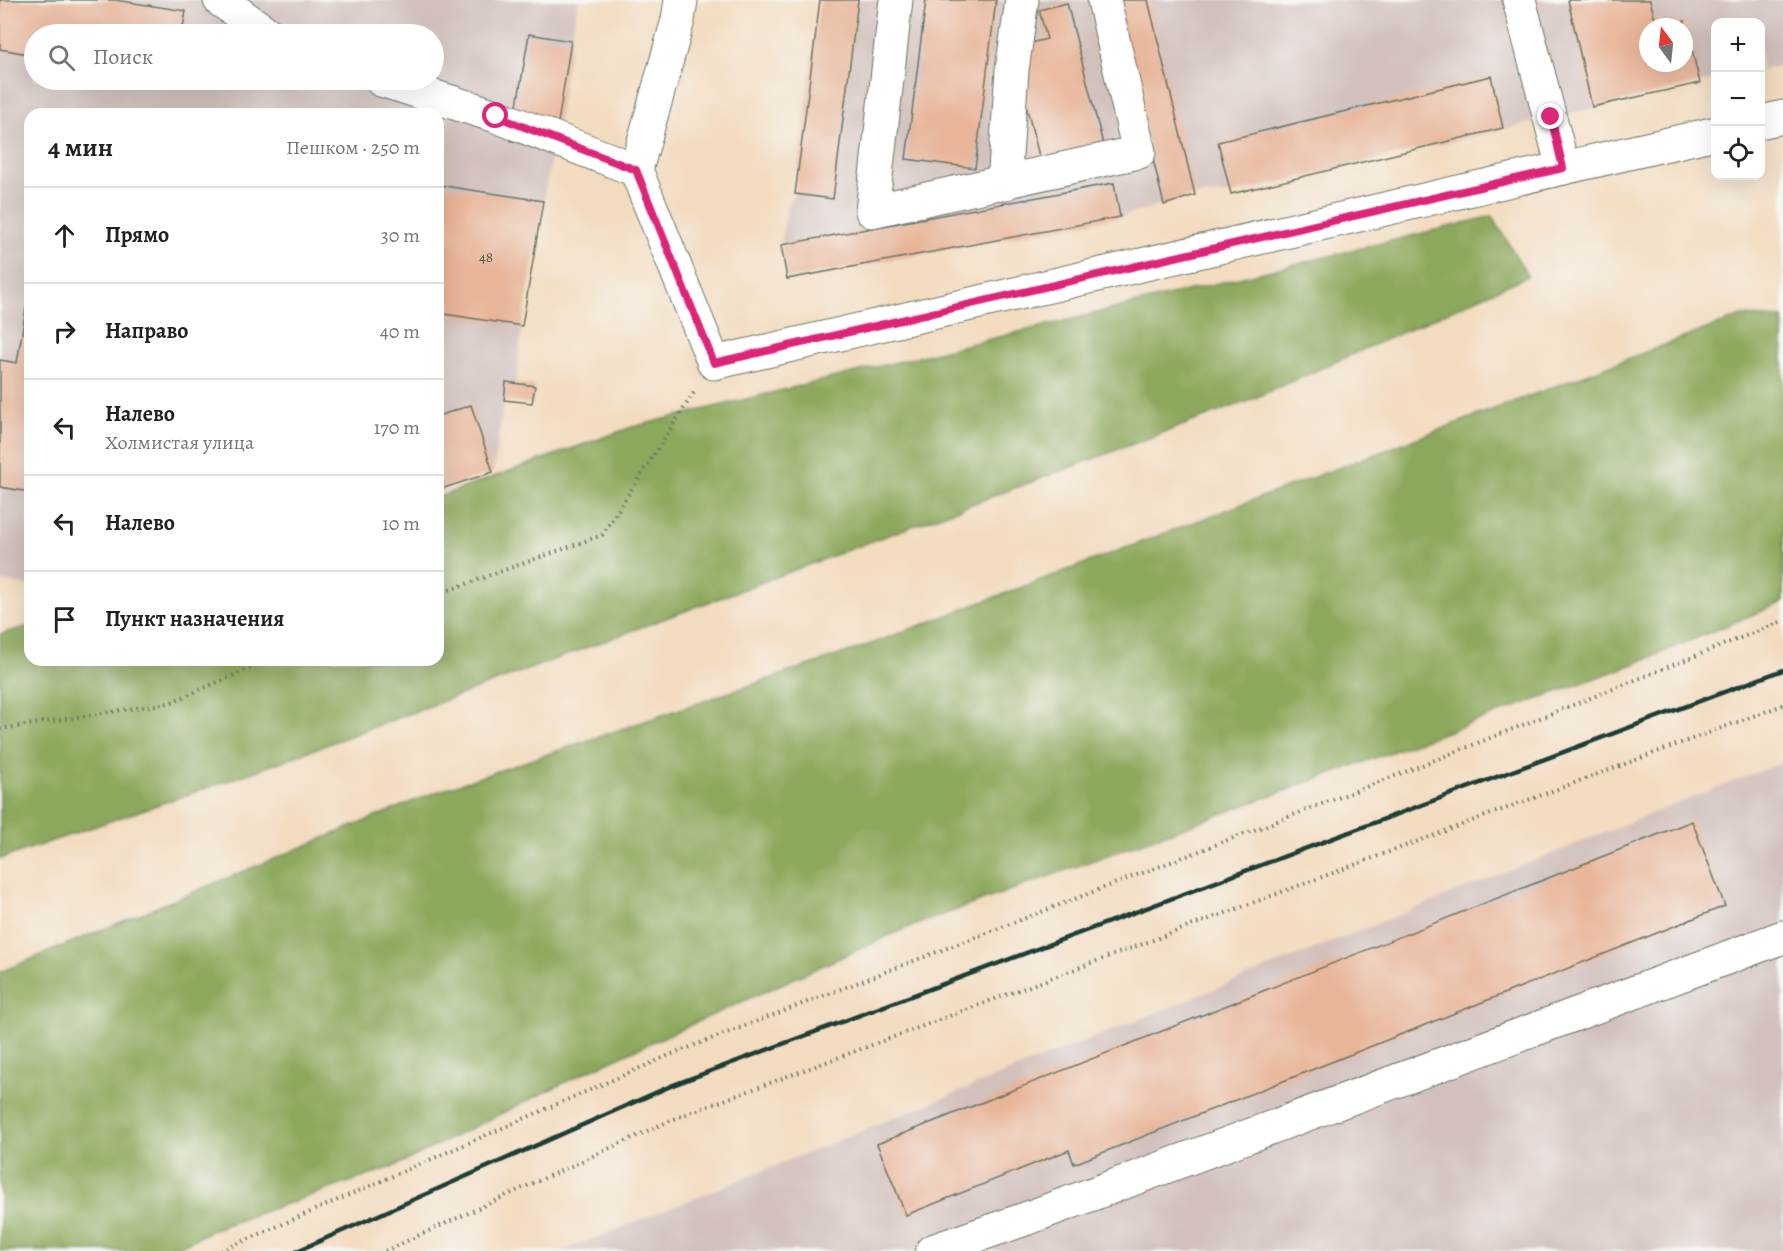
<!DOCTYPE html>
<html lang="ru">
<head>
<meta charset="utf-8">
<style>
  :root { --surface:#fff; --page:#f6f6f6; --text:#202124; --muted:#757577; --line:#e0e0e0 }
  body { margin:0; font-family:Alegreya,serif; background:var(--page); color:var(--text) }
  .controls { position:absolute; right:18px; top:18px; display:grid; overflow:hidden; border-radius:12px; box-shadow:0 6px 24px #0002 }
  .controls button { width:54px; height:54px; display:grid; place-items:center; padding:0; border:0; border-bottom:2px solid var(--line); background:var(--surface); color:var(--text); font:30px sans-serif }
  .compass { position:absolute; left:1639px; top:18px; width:54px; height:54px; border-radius:50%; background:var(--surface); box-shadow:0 6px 24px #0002; rotate:345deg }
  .stop { position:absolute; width:18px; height:18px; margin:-14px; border:4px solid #db2777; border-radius:50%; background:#fff }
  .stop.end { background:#db2777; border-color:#fff; box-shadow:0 2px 6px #0008 }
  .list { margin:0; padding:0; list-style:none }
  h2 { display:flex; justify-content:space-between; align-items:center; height:78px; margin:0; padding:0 24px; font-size:26px }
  h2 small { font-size:20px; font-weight:400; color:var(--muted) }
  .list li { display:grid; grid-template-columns:39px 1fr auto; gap:18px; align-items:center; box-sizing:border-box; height:96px; padding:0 24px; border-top:2px solid var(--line) }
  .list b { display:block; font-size:22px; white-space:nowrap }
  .list p { margin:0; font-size:20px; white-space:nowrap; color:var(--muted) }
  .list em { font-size:20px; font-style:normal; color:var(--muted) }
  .icon { flex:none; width:33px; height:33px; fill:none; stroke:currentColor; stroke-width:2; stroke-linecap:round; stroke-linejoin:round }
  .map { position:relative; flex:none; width:1783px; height:1251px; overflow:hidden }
  .search { position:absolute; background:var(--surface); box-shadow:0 6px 24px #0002; left:24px; top:24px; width:420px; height:66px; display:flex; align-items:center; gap:15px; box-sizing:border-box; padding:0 21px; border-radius:33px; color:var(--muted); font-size:22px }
  .panel { position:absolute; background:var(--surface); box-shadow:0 6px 24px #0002; left:24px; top:108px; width:420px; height:558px; border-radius:18px }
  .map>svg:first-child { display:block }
  .industrial { fill:#d1c0bc; fill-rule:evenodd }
  .forest { fill:#8ca85b; stroke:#567248; stroke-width:1.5 }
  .building { fill:#e8b599 }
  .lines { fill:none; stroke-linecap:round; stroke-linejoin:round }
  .minor-casing { stroke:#697465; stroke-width:35 }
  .path { stroke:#697465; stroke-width:4; stroke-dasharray:1.5 4.5; stroke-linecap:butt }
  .minor { stroke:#fff; stroke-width:33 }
  .rail { stroke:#1f3d34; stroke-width:4.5 }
  .route { stroke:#db2777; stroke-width:8 }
  .labels { text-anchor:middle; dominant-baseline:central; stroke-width:4.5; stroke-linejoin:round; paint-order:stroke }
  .number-label { font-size:15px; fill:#515b4d }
</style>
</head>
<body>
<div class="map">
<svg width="1783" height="1251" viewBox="0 0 1783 1251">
  <rect width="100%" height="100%" fill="#f6f6f2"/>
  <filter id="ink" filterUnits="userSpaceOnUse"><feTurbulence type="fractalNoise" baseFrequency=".0167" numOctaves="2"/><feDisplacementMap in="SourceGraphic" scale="12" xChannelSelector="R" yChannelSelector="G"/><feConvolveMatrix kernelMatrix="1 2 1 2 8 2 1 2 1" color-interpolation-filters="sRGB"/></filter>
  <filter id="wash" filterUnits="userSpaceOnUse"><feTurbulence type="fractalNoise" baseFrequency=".008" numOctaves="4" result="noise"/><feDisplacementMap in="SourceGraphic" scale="24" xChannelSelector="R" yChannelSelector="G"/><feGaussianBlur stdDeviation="1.35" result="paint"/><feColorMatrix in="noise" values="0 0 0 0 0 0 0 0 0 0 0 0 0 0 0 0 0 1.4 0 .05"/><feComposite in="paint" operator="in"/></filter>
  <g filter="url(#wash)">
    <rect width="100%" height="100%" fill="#f3dbbf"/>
    <!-- industrial -->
    <g class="industrial">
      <path d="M0 0H578L522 326 516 383 535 386 532 403 504 400 493 472 438 490V114H30V586L0 581ZM34 34H434V80H34Z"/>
      <path d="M820 0H1783V65L1761 70 1760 22H1716L1715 79 1231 194 1195 195 1120 217 787 279 781 245 787 207 795 194ZM1648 27H1684V63H1648Z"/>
      <path d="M1783 762V1251H563L1688 799Z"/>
    </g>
    <!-- forest -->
    <g class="forest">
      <path d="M1492 216 1528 276 1248 401 253 772 0 859V634L30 626V660H438V497L632 427Z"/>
      <path d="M1741 316 1783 318V602L1634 664 904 929 590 1070 393 1167 214 1229 171 1251H0V972L433 793 863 647Z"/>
    </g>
    <g id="blocks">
      <!-- building -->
      <g class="building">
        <path d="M0 0H115L186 11 182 34H34V55L0 49Z"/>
        <path d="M820 0H858L833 199 795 194Z"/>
        <path d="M926 0H996L975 168 906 159Z"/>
        <path d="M1115 0H1148L1195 195 1164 205Z"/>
        <path d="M1568 0H1650L1657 27H1648V63H1684V27L1664 26 1685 21 1700 83 1592 107Z"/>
        <path d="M1067 3 1104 148 1041 164 1017 70 1022 45 1047 39 1039 10Z"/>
        <path d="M529 34 571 41 554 148 511 141Z"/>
        <path d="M1491 76 1503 128 1231 194 1218 142Z"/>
        <path d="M1114 183 1120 217 787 279 781 245Z"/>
        <path d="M438 185 543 201 522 326 438 313Z"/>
        <path d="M29 290H30V492L0 487V360L17 363Z"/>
        <path d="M506 382 535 386 532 403 504 400Z"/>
        <path d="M471 405 493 472 438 490V416Z"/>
        <path d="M1692 821 1725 906 1074 1164 1069 1150 906 1215 877 1144Z"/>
      </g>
    </g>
  </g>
  <g filter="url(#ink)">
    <use href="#blocks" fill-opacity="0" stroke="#697465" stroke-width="1.5"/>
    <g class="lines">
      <defs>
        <g id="minor">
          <path d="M220 0 268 34"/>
          <path d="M681 0 678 20 636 170 714 363 1716 133"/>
          <path d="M896 0 872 211 1139 152 1104 0"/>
          <path d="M1519 0 1563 168"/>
          <path d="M381 80 496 116 636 170"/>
          <path d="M1760 122 1783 117"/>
          <path d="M1004 184 1012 70 1022 0"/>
          <path d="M932 1251 1028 1218 1783 937"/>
        </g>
      </defs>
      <!-- minor casing -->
      <use href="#minor" class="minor-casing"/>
      <!-- path -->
      <g class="path">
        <path d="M438 594 602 535 695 391"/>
        <path d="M0 729 169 703 269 660"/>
        <path d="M221 1251 672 1054 1410 770 1783 621"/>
        <path d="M385 1251 676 1118 1783 705"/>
      </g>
      <!-- minor -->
      <use href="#minor" class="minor"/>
      <!-- rail -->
      <path class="rail" d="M297 1251 673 1085 1783 670"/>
    </g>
  </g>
  <g class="lines" filter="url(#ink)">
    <!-- route -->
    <path class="route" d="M496 116 636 170 714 363 1563 168 1551 117"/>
  </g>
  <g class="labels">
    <!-- number labels -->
    <g class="number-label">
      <text x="486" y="257">48</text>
    </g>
  </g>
</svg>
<div class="controls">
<button>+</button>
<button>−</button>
<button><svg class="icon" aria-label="locate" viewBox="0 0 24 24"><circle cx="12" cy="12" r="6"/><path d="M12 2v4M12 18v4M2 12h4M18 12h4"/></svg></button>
</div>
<svg class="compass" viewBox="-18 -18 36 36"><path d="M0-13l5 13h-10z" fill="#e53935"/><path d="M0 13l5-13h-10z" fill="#757577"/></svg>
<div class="stop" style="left:496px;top:116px"></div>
<div class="stop end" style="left:1551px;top:117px"></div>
<div class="search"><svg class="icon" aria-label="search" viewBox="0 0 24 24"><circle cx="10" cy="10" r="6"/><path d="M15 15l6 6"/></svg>Поиск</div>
<section class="panel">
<h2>4 мин<small>Пешком · 250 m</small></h2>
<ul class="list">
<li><svg class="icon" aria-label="ahead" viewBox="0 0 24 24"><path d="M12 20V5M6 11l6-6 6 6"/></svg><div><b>Прямо</b></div><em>30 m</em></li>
<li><svg class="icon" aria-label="right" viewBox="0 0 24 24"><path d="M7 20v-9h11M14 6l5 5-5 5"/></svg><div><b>Направо</b></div><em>40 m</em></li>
<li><svg class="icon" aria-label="left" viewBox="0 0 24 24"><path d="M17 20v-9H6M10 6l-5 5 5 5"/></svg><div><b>Налево</b><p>Холмистая улица</p></div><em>170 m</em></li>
<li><svg class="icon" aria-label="left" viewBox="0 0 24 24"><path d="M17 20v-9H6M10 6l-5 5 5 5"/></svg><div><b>Налево</b></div><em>10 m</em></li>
<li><svg class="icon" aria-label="arrive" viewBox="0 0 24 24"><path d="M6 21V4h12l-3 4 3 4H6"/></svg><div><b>Пункт назначения</b></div></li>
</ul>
</section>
</div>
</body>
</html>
